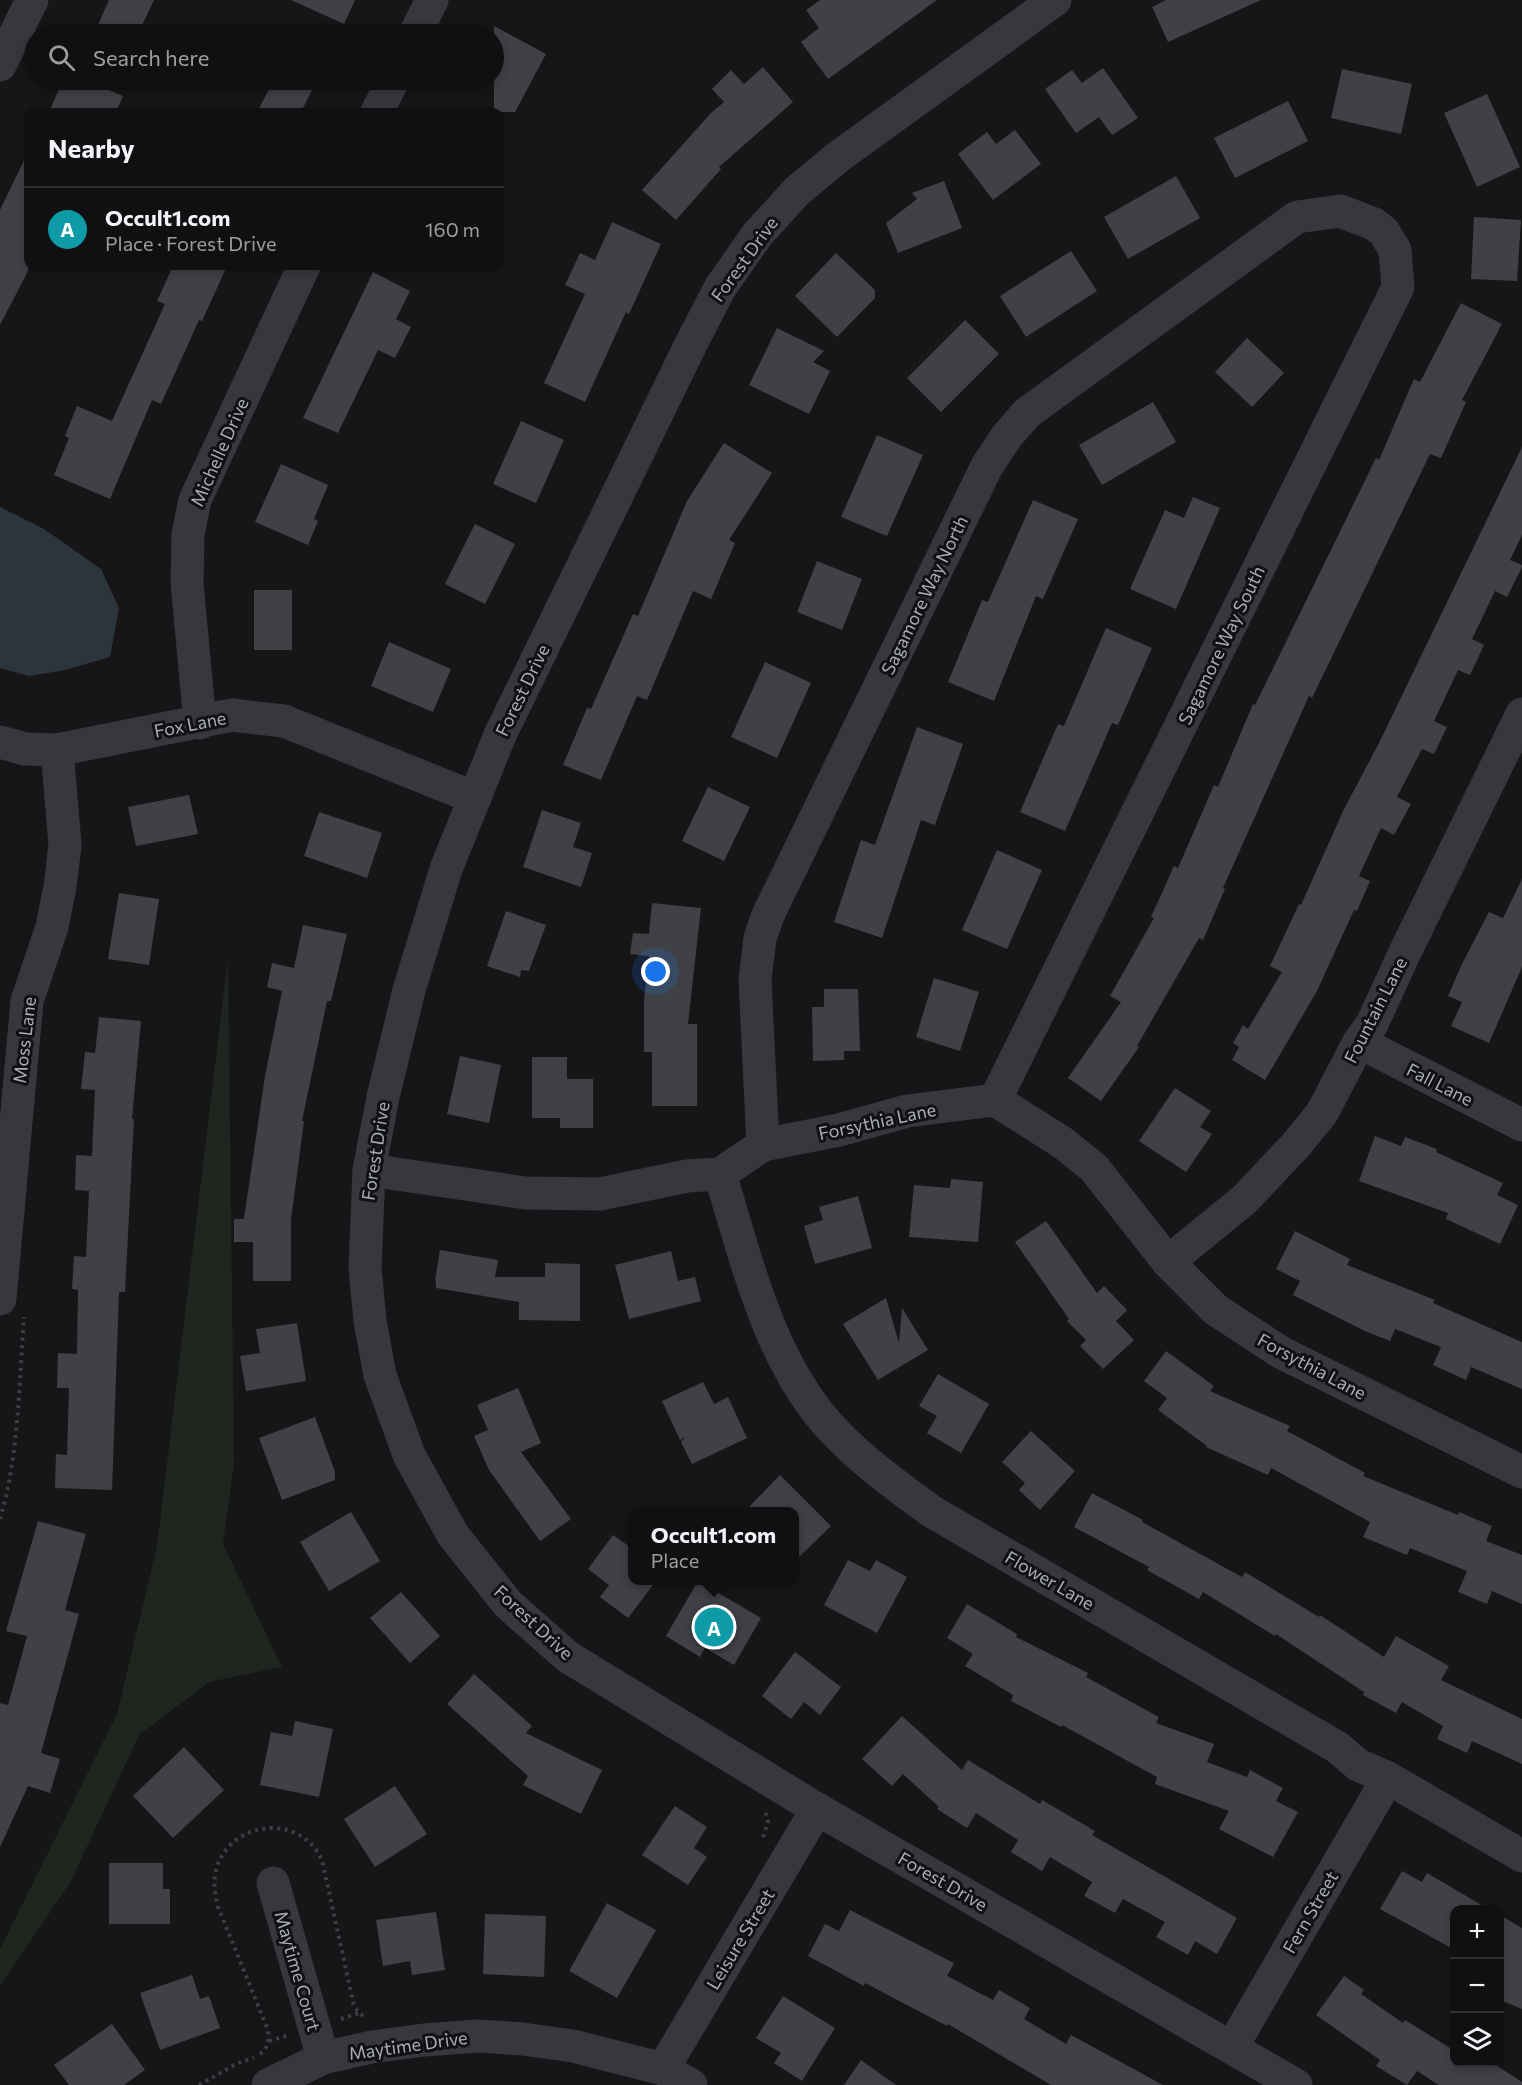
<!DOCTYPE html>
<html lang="en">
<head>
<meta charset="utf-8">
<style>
  :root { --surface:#101012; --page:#19191b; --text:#f1f3f6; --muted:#9c9d9f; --line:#303032; --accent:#7c3aed }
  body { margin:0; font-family:Commissioner,sans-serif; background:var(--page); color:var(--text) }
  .controls { position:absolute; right:18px; bottom:18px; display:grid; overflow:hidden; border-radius:12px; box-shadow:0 3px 9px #0003 }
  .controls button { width:54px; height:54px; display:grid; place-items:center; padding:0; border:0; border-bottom:2px solid var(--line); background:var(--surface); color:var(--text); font:30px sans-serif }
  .you { position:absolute; left:656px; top:972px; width:21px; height:21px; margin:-15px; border:4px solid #fff; border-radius:50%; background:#1a73e8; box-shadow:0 0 0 9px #1a73e833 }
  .badge { display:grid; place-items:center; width:39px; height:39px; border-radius:50%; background:var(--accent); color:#fff; font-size:20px; font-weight:700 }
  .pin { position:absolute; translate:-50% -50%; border:3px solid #fff; box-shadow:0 2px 6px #0006 }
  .popup { position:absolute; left:628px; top:1507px; width:171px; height:78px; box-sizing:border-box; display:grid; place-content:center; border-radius:12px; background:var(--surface); filter:drop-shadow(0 2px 4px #0005); font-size:20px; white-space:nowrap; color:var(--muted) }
  .popup b { font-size:22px; color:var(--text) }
  .popup::after { content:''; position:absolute; left:50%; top:100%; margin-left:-12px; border:12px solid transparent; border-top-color:var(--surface) }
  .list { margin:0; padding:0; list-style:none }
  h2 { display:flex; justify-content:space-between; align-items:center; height:78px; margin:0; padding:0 24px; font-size:26px }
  h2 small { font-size:20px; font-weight:400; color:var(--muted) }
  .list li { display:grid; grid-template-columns:39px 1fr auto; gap:18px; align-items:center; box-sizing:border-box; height:84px; padding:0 24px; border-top:2px solid var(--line) }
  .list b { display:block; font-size:22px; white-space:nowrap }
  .list p { margin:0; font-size:20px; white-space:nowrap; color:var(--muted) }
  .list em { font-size:20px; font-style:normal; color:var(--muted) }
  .icon { flex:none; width:33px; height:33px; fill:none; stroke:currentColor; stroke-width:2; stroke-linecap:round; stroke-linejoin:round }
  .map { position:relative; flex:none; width:1522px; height:2085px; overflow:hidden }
  .search { position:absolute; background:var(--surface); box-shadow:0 3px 9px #0003; left:24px; top:24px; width:480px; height:66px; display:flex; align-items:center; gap:15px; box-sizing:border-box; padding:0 21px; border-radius:33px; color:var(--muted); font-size:22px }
  .panel { position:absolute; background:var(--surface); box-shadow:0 3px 9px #0003; left:24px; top:108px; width:480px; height:162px; border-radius:12px }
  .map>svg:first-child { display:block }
  .green { fill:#1e261f }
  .water { fill:#2c353c }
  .building { fill:#404145 }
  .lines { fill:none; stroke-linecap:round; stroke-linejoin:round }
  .path { stroke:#3d3f44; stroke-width:4; stroke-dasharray:3 4.5; stroke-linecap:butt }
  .minor { stroke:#37383d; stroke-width:33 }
  .labels { text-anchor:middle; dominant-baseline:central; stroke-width:6; stroke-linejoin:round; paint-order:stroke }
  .street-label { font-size:18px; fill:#a8adb8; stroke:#111113 }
</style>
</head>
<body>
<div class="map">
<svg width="1522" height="2085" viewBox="0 0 1522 2085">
  <rect width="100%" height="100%" fill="#161618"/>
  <!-- green -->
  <path class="green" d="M228 958 234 1464 223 1544 282 1667 209 1682 139 1735 71 1881 0 1986V1949L117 1714 157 1546Z"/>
  <!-- water -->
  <path class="water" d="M0 507 44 529 101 569 119 608 110 657 65 670 29 676 0 668Z"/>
  <!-- building -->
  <g class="building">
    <path d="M109 0H154L138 34H94Z"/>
    <path d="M291 0H355L344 24Z"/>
    <path d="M820 0H937L828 79 801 42 819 28 806 10Z"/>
    <path d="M1166 0H1261L1168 42 1152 7Z"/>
    <path d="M494 26 546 54 515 112H494Z"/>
    <path d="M763 67 793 102 719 167 721 169 676 220 642 190 711 113 724 102 712 89 731 70 744 84Z"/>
    <path d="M1103 68 1138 118 1112 135 1099 117 1076 133 1045 89 1072 70 1082 83Z"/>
    <path d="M1342 69 1412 84 1401 134 1331 118Z"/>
    <path d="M63 80H84L123 96 116 112H49Z"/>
    <path d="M274 80H317L301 112H257Z"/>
    <path d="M1487 94 1520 167 1477 187 1444 113Z"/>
    <path d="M1288 101 1308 141 1235 178 1214 138Z"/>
    <path d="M1015 130 1041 164 993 200 958 154 987 132 996 144Z"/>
    <path d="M28 152V271L0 325V210Z"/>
    <path d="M1176 176 1200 218 1128 259 1104 217Z"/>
    <path d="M944 181 962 228 898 253 886 223 917 199 912 193Z"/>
    <path d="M1474 217 1521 220 1517 281 1471 279Z"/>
    <path d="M612 222 661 244 629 314 626 312 585 402 544 383 585 294 565 285 580 253 595 260Z"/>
    <path d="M1071 251 1097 291 1026 337 1000 296Z"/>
    <path d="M836 253 875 290V298L837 337 795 296Z"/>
    <path d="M173 266H227L202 321 199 320 161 404 152 400 110 499 54 475 69 438 65 436 77 406 112 421 165 304 157 301Z"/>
    <path d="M373 272 410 291 396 319 411 327 395 358 378 350 338 433 303 418Z"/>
    <path d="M1461 303 1502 324 1462 400 1466 402 1441 458 1430 454 1312 698 1309 696 1223 888 1225 889 1203 940 1199 938 1137 1046 1139 1047 1101 1101 1068 1078 1121 1002 1110 996 1154 918 1151 917 1174 866 1178 868 1214 785 1218 787 1253 704 1255 705 1376 458 1379 460 1414 379 1420 382Z"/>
    <path d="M965 320 999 354 941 412 907 378Z"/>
    <path d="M777 328 824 351 813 362 830 371 809 414 749 385Z"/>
    <path d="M1247 338 1284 373 1252 407 1215 372Z"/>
    <path d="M1153 402 1176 442 1102 485 1079 445Z"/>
    <path d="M521 421 564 440 536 503 493 484Z"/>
    <path d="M877 435 923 455 887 536 841 517Z"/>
    <path d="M724 443 772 473 729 540 735 543 711 599 693 591 647 700 637 696 601 780 563 765 587 708 591 709 633 614 638 616 687 501Z"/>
    <path d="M1522 447V535L1510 560 1522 565V567L1507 597 1495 591 1472 639 1484 645 1470 675 1458 670 1434 721 1447 727 1434 754 1422 749 1397 797 1411 804 1394 835 1381 828 1359 876 1370 881 1357 911 1354 910 1317 991 1265 1080 1232 1060 1239 1047 1233 1043 1243 1025 1248 1029 1282 972 1270 966 1299 904 1301 905 1344 809 1379 743Z"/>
    <path d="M281 464 328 485 314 519 318 521 308 545 255 522Z"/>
    <path d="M1193 497 1220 508 1176 609 1130 589 1165 510 1184 518Z"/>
    <path d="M1033 500 1078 519 1043 599 1036 596 994 701 948 682 982 600 988 602Z"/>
    <path d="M475 524 515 544 485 604 445 584Z"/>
    <path d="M817 561 862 579 842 630 797 612Z"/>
    <rect x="254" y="590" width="38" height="60"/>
    <path d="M1106 628 1152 648 1118 725 1112 723 1065 831 1020 812 1058 724 1064 726Z"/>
    <path d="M389 642 451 669 433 712 371 686Z"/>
    <path d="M765 662 811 683 777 758 731 737Z"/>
    <path d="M917 727 963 744 935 825 921 820 882 938 834 922 861 840 875 845Z"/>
    <path d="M708 787 750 807 724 861 682 841Z"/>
    <path d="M189 795 198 834 136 846 128 807Z"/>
    <path d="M542 810 581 823 573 847 592 853 581 887 523 867Z"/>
    <path d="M319 812 382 833 367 878 304 856Z"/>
    <path d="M997 850 1042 870 1007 949 962 930Z"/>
    <path d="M1522 879V967L1489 1043 1451 1026 1462 1002 1448 996 1462 964 1489 912 1503 918Z"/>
    <path d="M119 893 159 899 149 965 108 959Z"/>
    <path d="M652 903 701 908 688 1024H697V1106H652V1052H644V1000L649 956 630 954 633 933 649 934Z"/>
    <path d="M506 911 546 925 529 971 521 970 520 977 487 966Z"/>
    <path d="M303 925 347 934 331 1001H327L302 1121H304L291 1220V1281H253V1242H234V1219H244L265 1076 282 991 267 987 272 963 294 968Z"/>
    <path d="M934 978 979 992 960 1051 916 1037Z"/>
    <path d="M824 989H858L860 1051H844V1060L813 1061 812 1007H824Z"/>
    <path d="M99 1017 141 1021 132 1119H134L125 1292H119L112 1490 55 1488 56 1454 67 1455 69 1388H57L58 1353 77 1354 78 1290 72 1289 74 1256 86 1257 89 1191 75 1190 76 1155 92 1156 95 1090 81 1089 85 1052 95 1053Z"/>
    <path d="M460 1056 501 1065 489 1123 447 1114Z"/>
    <path d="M532 1057H567V1079H593V1128H560V1118H532Z"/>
    <path d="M1175 1088 1211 1111 1200 1127 1212 1134 1186 1172 1139 1141Z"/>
    <path d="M1375 1136 1401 1146 1405 1137 1437 1149 1436 1152 1503 1183 1497 1195 1518 1205 1500 1244 1446 1219 1448 1213 1359 1181Z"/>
    <path d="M951 1179 983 1182 978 1242 909 1237 914 1185 950 1188Z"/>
    <path d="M858 1196 872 1248 815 1264 804 1226 823 1220 819 1207Z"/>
    <path d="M1046 1221 1097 1293 1104 1286 1127 1310 1116 1321 1134 1340 1103 1369 1080 1346 1086 1340 1067 1321 1069 1319 1015 1242Z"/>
    <path d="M1295 1231 1350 1259 1347 1265 1435 1300 1433 1303 1522 1342V1389L1471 1367 1466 1380 1433 1365 1441 1347 1395 1329 1390 1341 1365 1331 1293 1295 1300 1281 1276 1269Z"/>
    <path d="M440 1250 498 1260 495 1277H545V1263L580 1264V1321L519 1320V1302L436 1288V1281H435Z"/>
    <path d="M671 1251 678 1281 695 1277 701 1301 629 1319 615 1265Z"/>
    <path d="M886 1298 899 1343 902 1308 928 1350 878 1380 843 1324Z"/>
    <path d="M297 1323 306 1381 246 1391 240 1356 260 1353 256 1329Z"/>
    <path d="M1166 1351 1214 1386 1210 1391 1290 1426 1287 1431 1365 1473 1363 1476 1458 1515 1459 1512 1492 1526 1486 1541 1522 1555V1604L1492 1591 1487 1604 1458 1592 1467 1571 1410 1548 1407 1555 1363 1537 1370 1522 1271 1468 1268 1475 1206 1447 1207 1446 1158 1410 1167 1398 1144 1381Z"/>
    <path d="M938 1374 989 1404 961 1453 927 1433 937 1416 919 1406Z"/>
    <path d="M703 1382 714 1404 728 1397 747 1438 692 1464 681 1442 685 1437 680 1440 662 1401Z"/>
    <path d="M518 1388 541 1443 521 1452 571 1519 540 1541 489 1470 474 1436 488 1430 477 1405Z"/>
    <path d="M315 1417 335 1472V1480L282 1500 259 1438Z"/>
    <path d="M1031 1431 1075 1471 1040 1510 1019 1490 1025 1483 1002 1462Z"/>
    <path d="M780 1475 831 1526 795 1561V1512H744Z"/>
    <path d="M1092 1493 1143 1520 1142 1522 1242 1577 1245 1572 1319 1617 1320 1615 1384 1657 1396 1636 1449 1666 1441 1680 1522 1719V1764L1472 1741 1467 1753 1437 1739 1443 1726 1402 1702 1396 1713 1363 1695 1364 1692 1276 1634 1275 1636 1203 1592 1199 1599 1147 1570 1149 1567 1074 1527Z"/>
    <path d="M351 1512 380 1561 329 1591 300 1542Z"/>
    <path d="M38 1521 86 1534 65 1610 79 1614 41 1753 60 1759 50 1793 28 1786 0 1847V1703L8 1705 27 1636 6 1631Z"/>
    <path d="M613 1535 633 1549V1581H656L628 1618 600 1597 609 1585 588 1569Z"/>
    <path d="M848 1560 870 1571 876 1560 907 1577 877 1633 824 1605Z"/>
    <path d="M698 1581 761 1618 734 1665 705 1648 700 1657 666 1636Z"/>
    <path d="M401 1592 440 1636 410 1663 370 1618Z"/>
    <path d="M967 1604 1017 1634 1016 1637 1088 1673 1086 1677 1159 1717 1156 1723 1214 1744 1207 1762 1247 1777 1250 1770 1283 1788 1276 1801 1298 1812 1273 1857 1219 1829 1229 1811 1155 1784 1157 1777 1062 1725 1061 1727 1011 1701 1013 1695 965 1666 973 1654 947 1638Z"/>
    <path d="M795 1652 841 1687 820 1715 804 1702 791 1719 762 1696Z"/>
    <path d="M474 1674 532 1726 526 1733 602 1770 581 1814 523 1785 528 1776 447 1704Z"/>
    <path d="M902 1716 962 1770 968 1760 1040 1804 1042 1800 1095 1831 1092 1835 1237 1918 1217 1954 1195 1941 1188 1955 1156 1937 1165 1922 1123 1899 1115 1913 1084 1896 1092 1882 1050 1857 1042 1871 1011 1852 1018 1840 976 1813 967 1828 937 1809 939 1807 903 1774 892 1786 862 1759Z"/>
    <path d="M295 1721 333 1729 319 1797 260 1785 271 1732 292 1736Z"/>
    <path d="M184 1747 224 1790 173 1838 133 1796Z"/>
    <path d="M395 1786 427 1834 375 1867 344 1819Z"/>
    <path d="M675 1806 707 1827 694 1848 707 1857 688 1885 642 1855Z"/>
    <path d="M109 1863H163V1889H170V1924H109Z"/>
    <path d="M1402 1871 1422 1882 1427 1873 1490 1910H1455V1950L1380 1909Z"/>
    <path d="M607 1903 656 1930 617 1998 569 1971Z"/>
    <path d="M850 1910 954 1963 947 1976 993 2000 999 1990 1030 2008 1024 2019 1066 2044 1071 2035 1163 2085H1051L948 2024 947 2026 865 1983 864 1986 808 1956 825 1924 839 1931Z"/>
    <path d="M436 1912 445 1970 412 1975 410 1961 383 1966 376 1920Z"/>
    <path d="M485 1914 546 1916 544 1977 483 1974Z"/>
    <path d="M1500 1915 1522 1928V2009L1500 2000Z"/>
    <path d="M192 1975 200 1999 209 1996 220 2028 160 2050 140 1993Z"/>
    <path d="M1344 1976 1364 1990 1361 1994 1403 2023 1405 2020 1455 2051 1452 2062H1491L1522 2082V2085H1439L1417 2071 1407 2085 1376 2066 1380 2060 1316 2015Z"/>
    <path d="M783 1996 835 2028 802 2081 774 2063 781 2053 756 2038Z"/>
    <path d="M112 2024 145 2070 124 2085H69L54 2065Z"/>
    <path d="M861 2060 896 2085H844Z"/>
  </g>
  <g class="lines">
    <!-- path -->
    <g class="path">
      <path d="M0 1519C19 1456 19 1383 24 1317"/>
      <path d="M763 1837 768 1822 766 1813"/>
      <path d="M341 2019 359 2013"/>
      <path d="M269 2041 286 2036"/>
      <path d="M260 2054C269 2047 269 2040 268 2030L218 1907C215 1895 213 1883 216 1870 226 1829 282 1813 312 1845 316 1849 319 1855 322 1860L354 2006 359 2013 366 2018"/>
      <path d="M199 2085 238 2063 254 2058"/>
    </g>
    <!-- minor -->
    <g class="minor">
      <path d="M1055 0 838 157 797 191 757 235 720 288 692 342 500 735 446 869 409 990 383 1097 369 1170 365 1268 370 1321 380 1375 409 1455 453 1535 508 1604 568 1657 817 1809 1296 2085"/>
      <path d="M415 34 432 0"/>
      <path d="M0 65 32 0"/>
      <path d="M377 112 393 80"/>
      <path d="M200 723 187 583 188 534 195 500 304 266"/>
      <path d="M0 742 25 749 57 750 232 715 284 721 475 798"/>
      <path d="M1359 1042 1522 1125"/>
      <path d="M763 1145 755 980 760 938 768 915 987 466 1007 436 1027 413 1297 217 1340 211 1374 224 1384 232 1395 250 1398 287 995 1100"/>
      <path d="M369 1170 526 1193 600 1194 687 1176 720 1174 763 1145 839 1130 907 1111 995 1100 1063 1143 1094 1168 1168 1262 1216 1310 1282 1353 1522 1472"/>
      <path d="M720 1174C747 1261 769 1362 833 1430 862 1461 897 1486 931 1511L1337 1747 1358 1765 1388 1778 1522 1856"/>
      <path d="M1168 1262 1245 1199 1295 1146 1322 1113 1359 1042 1372 1024 1405 952 1522 714"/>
      <path d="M0 1299 27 1001 52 927 60 887 65 845 57 750"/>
      <path d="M273 1883 323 2058"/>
      <path d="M1232 2047 1388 1778"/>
      <path d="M663 2069 817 1809"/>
      <path d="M268 2085 323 2058 372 2047 424 2040 478 2036 523 2039 573 2046 663 2069 691 2085"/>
    </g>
  </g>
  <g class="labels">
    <!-- street labels -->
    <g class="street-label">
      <text transform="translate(744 259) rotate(-54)">Forest Drive</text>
      <text transform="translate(219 452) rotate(-66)">Michelle Drive</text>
      <text transform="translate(924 595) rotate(-64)">Sagamore Way North</text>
      <text transform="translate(1221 645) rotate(-64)">Sagamore Way South</text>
      <text transform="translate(522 690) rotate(-64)">Forest Drive</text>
      <text transform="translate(190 724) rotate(-11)">Fox Lane</text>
      <text transform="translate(1375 1010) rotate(-63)">Fountain Lane</text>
      <text transform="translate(24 1040) rotate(-83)">Moss Lane</text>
      <text transform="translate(1440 1084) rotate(27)">Fall Lane</text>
      <text transform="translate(877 1121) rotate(-12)">Forsythia Lane</text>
      <text transform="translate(375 1151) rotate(-81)">Forest Drive</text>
      <text transform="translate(1312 1366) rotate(28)">Forsythia Lane</text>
      <text transform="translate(1050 1580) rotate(30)">Flower Lane</text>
      <text transform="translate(534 1622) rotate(43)">Forest Drive</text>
      <text transform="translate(943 1881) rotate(30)">Forest Drive</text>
      <text transform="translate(1310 1912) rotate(-60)">Fern Street</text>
      <text transform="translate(740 1939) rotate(-59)">Leisure Street</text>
      <text transform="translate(298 1971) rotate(74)">Maytime Court</text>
      <text transform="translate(408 2045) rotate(-8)">Maytime Drive</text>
    </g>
  </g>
</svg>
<div class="controls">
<button>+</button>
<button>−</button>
<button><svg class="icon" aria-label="layers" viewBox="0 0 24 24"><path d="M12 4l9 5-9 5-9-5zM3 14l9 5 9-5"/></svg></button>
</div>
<div class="you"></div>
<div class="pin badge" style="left:714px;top:1627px;background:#0f9aa8">A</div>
<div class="popup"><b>Occult1.com</b>Place</div>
<div class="search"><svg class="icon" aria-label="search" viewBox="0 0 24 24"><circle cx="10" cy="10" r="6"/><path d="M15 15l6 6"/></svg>Search here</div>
<section class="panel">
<h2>Nearby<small></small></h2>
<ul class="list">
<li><span class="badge" style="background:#0f9aa8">A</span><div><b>Occult1.com</b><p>Place · Forest Drive</p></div><em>160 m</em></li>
</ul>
</section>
</div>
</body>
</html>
